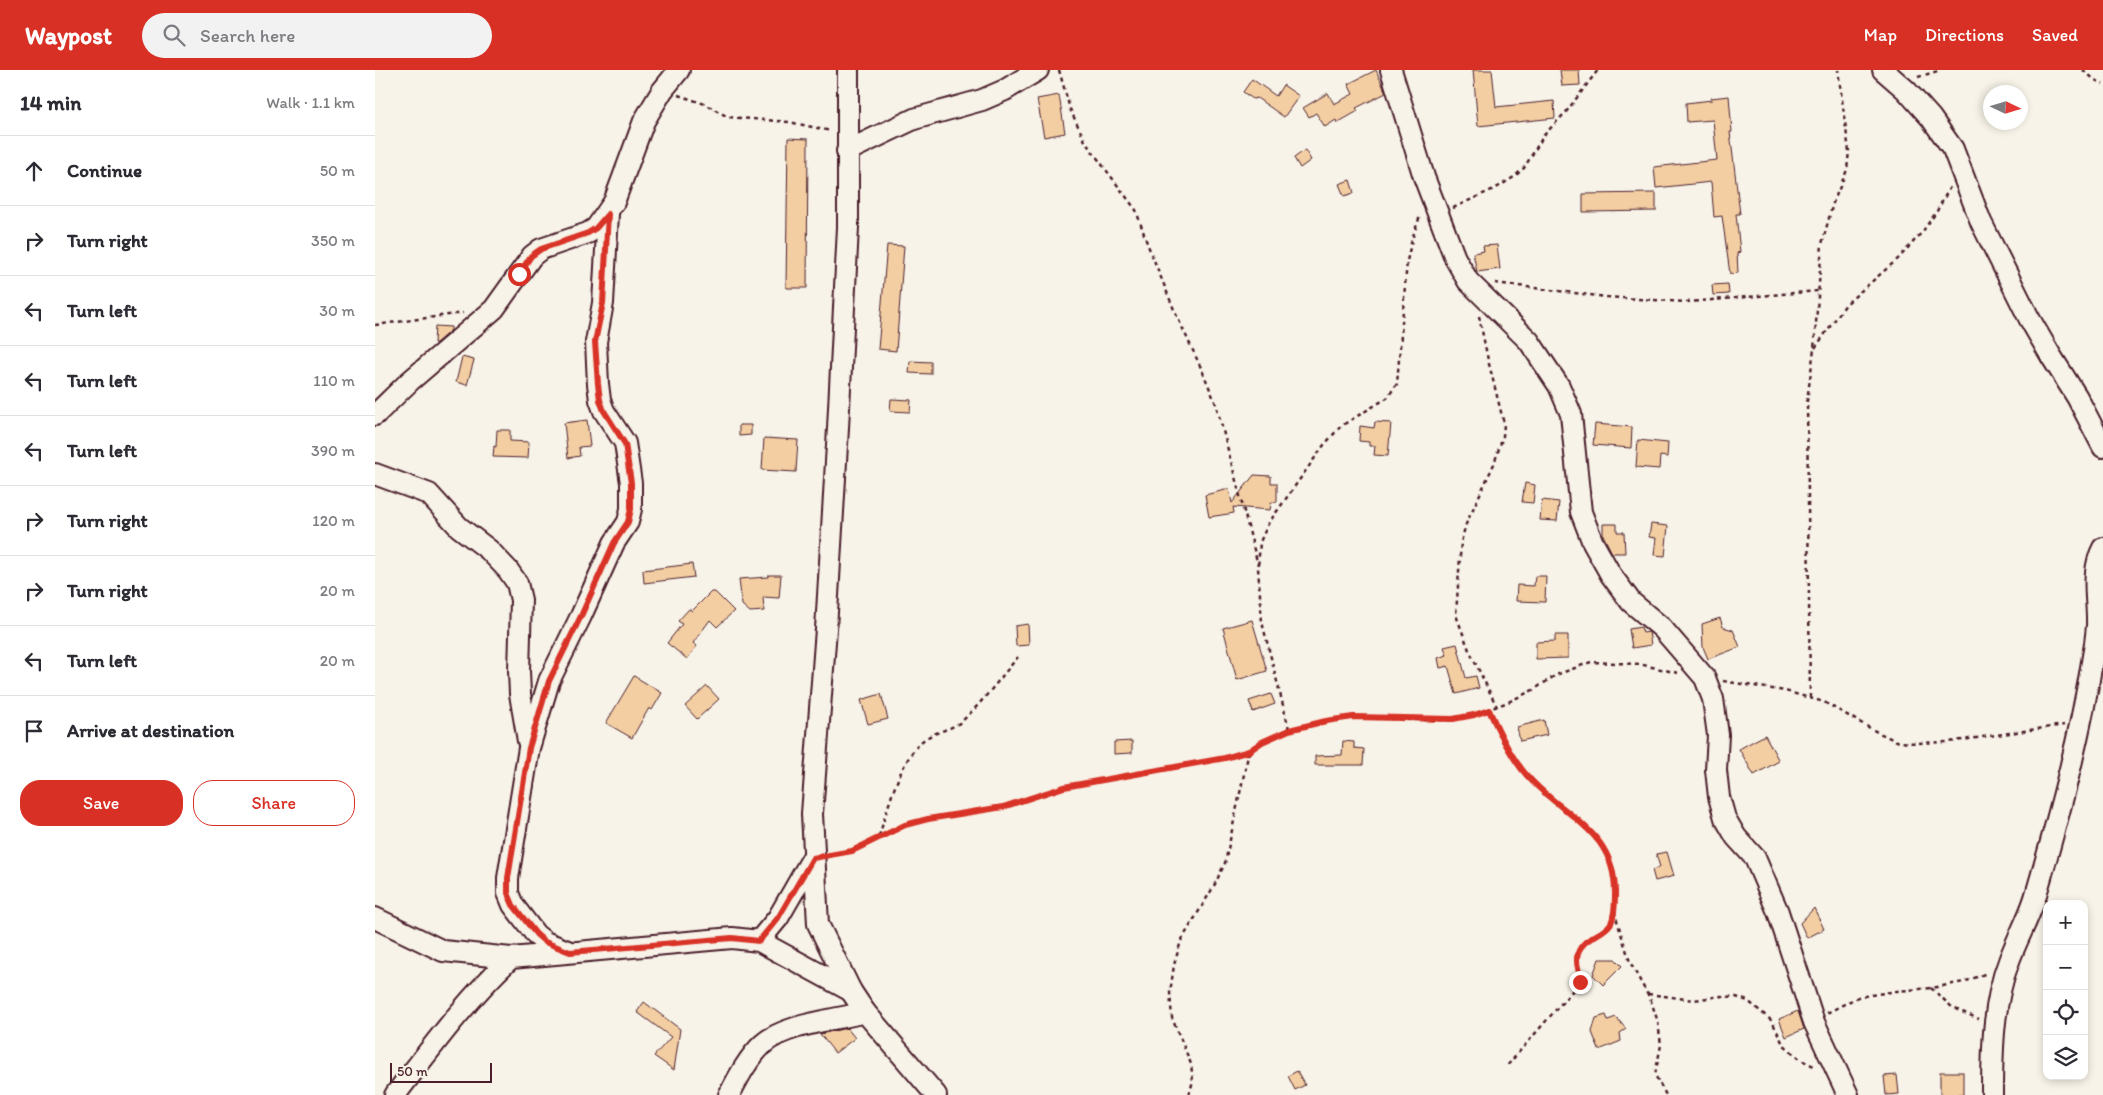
<!DOCTYPE html>
<html lang="en">
<head>
<meta charset="utf-8">
<style>
  :root { --surface:#fff; --page:#f2f2f3; --text:#2b2b33; --muted:#7c7c81; --line:#e1e1e2; --accent:#d93025 }
  body { margin:0; font-family:Itim,sans-serif; background:var(--page); color:var(--text) }
  .controls { position:absolute; right:15px; bottom:15px; display:grid; overflow:hidden; border-radius:10px; box-shadow:0 2px 8px #0003 }
  .controls button { width:45px; height:45px; display:grid; place-items:center; padding:0; border:0; border-bottom:1px solid var(--line); background:var(--surface); color:var(--text); font:25px sans-serif }
  .compass { position:absolute; left:1608px; top:15px; width:45px; height:45px; border-radius:50%; background:var(--surface); box-shadow:0 2px 8px #0003; rotate:94deg }
  .scale { position:absolute; left:15px; bottom:12px; width:102px; box-sizing:border-box; padding-left:5px; border:2px solid #4a1f2b; border-top:0; font-size:14px; line-height:18px; white-space:nowrap; color:#4a1f2b; -webkit-text-stroke:4px #f7f3e8; paint-order:stroke }
  .stop { position:absolute; width:15px; height:15px; margin:-11px; border:4px solid #d93025; border-radius:50%; background:#fff }
  .stop.end { background:#d93025; border-color:#fff; box-shadow:0 1px 5px #0008 }
  .list { margin:0; padding:0; list-style:none }
  h2 { display:flex; justify-content:space-between; align-items:center; height:65px; margin:0; padding:0 20px; font-size:21px }
  h2 small { font-size:16px; font-weight:400; color:var(--muted) }
  .list li { display:grid; grid-template-columns:32px 1fr auto; gap:15px; align-items:center; box-sizing:border-box; height:70px; padding:0 20px; border-top:1px solid var(--line) }
  .list b { display:block; font-size:19px; white-space:nowrap }
  .list em { font-size:16px; font-style:normal; color:var(--muted) }
  .actions { display:flex; gap:10px; padding:15px 20px }
  .actions a { flex:1; padding:11px 0; border:1px solid var(--accent); border-radius:20px; text-align:center; font-size:18px; color:var(--accent) }
  .actions .main { background:var(--accent); color:#fff }
  .icon { flex:none; width:28px; height:28px; fill:none; stroke:currentColor; stroke-width:2; stroke-linecap:round; stroke-linejoin:round }
  .map { position:relative; flex:none; width:1728px; height:1025px; overflow:hidden }
  header { display:flex; align-items:center; gap:30px; box-sizing:border-box; height:70px; padding:0 25px; background:var(--accent); color:#fff }
  header strong { font-size:24px }
  nav { display:flex; gap:28px; margin-inline-start:auto; font-size:18px }
  .search { width:350px; height:45px; background:var(--page); display:flex; align-items:center; gap:12px; box-sizing:border-box; padding:0 18px; border-radius:28px; color:var(--muted); font-size:19px }
  main { display:flex }
  aside { flex:1; background:var(--surface) }
  .map>svg:first-child { display:block }
  .building { fill:#f3cea3; stroke:#4a1f2b }
  .lines { fill:none; stroke-linecap:round; stroke-linejoin:round }
  .minor-casing { stroke:#4a1f2b; stroke-width:24 }
  .path { stroke:#4a1f2b; stroke-width:2.5; stroke-dasharray:4 4; stroke-linecap:butt }
  .minor { stroke:#f7f3e8; stroke-width:20 }
  .route { stroke:#d93025; stroke-width:6 }
</style>
</head>
<body>
<header>
<strong>Waypost</strong>
<div class="search"><svg class="icon" aria-label="search" viewBox="0 0 24 24"><circle cx="10" cy="10" r="6"/><path d="M15 15l6 6"/></svg>Search here</div>
<nav><a>Map</a><a>Directions</a><a>Saved</a></nav>
</header>
<main>
<aside>
<h2>14 min<small>Walk · 1.1 km</small></h2>
<ul class="list">
<li><svg class="icon" aria-label="ahead" viewBox="0 0 24 24"><path d="M12 20V5M6 11l6-6 6 6"/></svg><div><b>Continue</b></div><em>50 m</em></li>
<li><svg class="icon" aria-label="right" viewBox="0 0 24 24"><path d="M7 20v-9h11M14 6l5 5-5 5"/></svg><div><b>Turn right</b></div><em>350 m</em></li>
<li><svg class="icon" aria-label="left" viewBox="0 0 24 24"><path d="M17 20v-9H6M10 6l-5 5 5 5"/></svg><div><b>Turn left</b></div><em>30 m</em></li>
<li><svg class="icon" aria-label="left" viewBox="0 0 24 24"><path d="M17 20v-9H6M10 6l-5 5 5 5"/></svg><div><b>Turn left</b></div><em>110 m</em></li>
<li><svg class="icon" aria-label="left" viewBox="0 0 24 24"><path d="M17 20v-9H6M10 6l-5 5 5 5"/></svg><div><b>Turn left</b></div><em>390 m</em></li>
<li><svg class="icon" aria-label="right" viewBox="0 0 24 24"><path d="M7 20v-9h11M14 6l5 5-5 5"/></svg><div><b>Turn right</b></div><em>120 m</em></li>
<li><svg class="icon" aria-label="right" viewBox="0 0 24 24"><path d="M7 20v-9h11M14 6l5 5-5 5"/></svg><div><b>Turn right</b></div><em>20 m</em></li>
<li><svg class="icon" aria-label="left" viewBox="0 0 24 24"><path d="M17 20v-9H6M10 6l-5 5 5 5"/></svg><div><b>Turn left</b></div><em>20 m</em></li>
<li><svg class="icon" aria-label="arrive" viewBox="0 0 24 24"><path d="M6 21V4h12l-3 4 3 4H6"/></svg><div><b>Arrive at destination</b></div></li>
</ul>
<div class="actions"><a class="main">Save</a><a>Share</a></div>
</aside>
<div class="map">
<svg width="1728" height="1025" viewBox="0 0 1728 1025">
  <rect width="100%" height="100%" fill="#f7f3e8"/>
  <filter id="ink" filterUnits="userSpaceOnUse"><feTurbulence type="fractalNoise" baseFrequency=".02" numOctaves="2"/><feDisplacementMap in="SourceGraphic" scale="10" xChannelSelector="R" yChannelSelector="G"/><feConvolveMatrix kernelMatrix="1 2 1 2 8 2 1 2 1" color-interpolation-filters="sRGB"/></filter>
  <g filter="url(#ink)">
    <!-- building -->
    <g class="building">
      <path d="M1001 0 1011 23 981 38 983 41 962 53 961 50 950 57 941 43 934 47 928 38 953 23 959 34 978 24 973 14Z"/>
      <path d="M1098 0H1117L1121 37 1179 31 1180 48 1103 56Z"/>
      <path d="M1185 0H1204L1205 15 1187 16Z"/>
      <path d="M877 9 901 26 908 15 924 26 909 47 882 28 878 29 868 22Z"/>
      <path d="M684 25 690 63 669 67 662 29Z"/>
      <path d="M1354 26 1357 62H1355L1365 144H1361L1365 182 1362 183 1363 203 1355 204 1347 146 1339 147 1336 112 1281 118 1279 97 1342 90 1338 50 1312 52 1311 33 1337 30 1336 28Z"/>
      <path d="M413 68 433 69 432 218H411Z"/>
      <path d="M930 80 936 90 925 98 919 88Z"/>
      <path d="M975 110 979 123 969 126 964 114Z"/>
      <path d="M1281 123V141L1208 142V124Z"/>
      <path d="M512 175 529 176 521 281 503 279Z"/>
      <path d="M1122 175 1125 199 1102 202 1098 183 1109 181 1108 176Z"/>
      <path d="M1353 214 1354 224 1338 225 1337 215Z"/>
      <path d="M60 256 76 257V260L61 273H59Z"/>
      <path d="M87 287 99 290 92 315 81 312Z"/>
      <path d="M535 291 556 292V304L534 303Z"/>
      <path d="M516 329 536 330 535 342 515 341Z"/>
      <path d="M212 350 215 376 204 377 205 386 193 388 189 353Z"/>
      <path d="M1000 352 1016 353 1013 386 999 385 1000 376H994V372L984 371 985 356 999 358Z"/>
      <path d="M1220 354 1257 357 1256 378 1218 375Z"/>
      <path d="M364 355H376V365L364 366Z"/>
      <path d="M122 360H135V371L154 372 153 388 118 387 119 376 121 377Z"/>
      <path d="M389 368 423 370 421 402 387 400Z"/>
      <path d="M1263 370 1293 373 1292 387 1285 386 1284 399 1261 397Z"/>
      <path d="M879 405 896 406V413H902V432L896 433 895 440 858 437 859 443 834 447 830 425 854 419 857 433Z"/>
      <path d="M1150 413 1160 415 1158 433 1147 432Z"/>
      <path d="M1167 430 1184 432 1182 451 1165 450Z"/>
      <path d="M1228 454H1242V462H1249L1250 483H1237L1228 465Z"/>
      <path d="M1276 454 1293 456 1290 486 1279 485 1281 468 1274 467Z"/>
      <path d="M317 494 319 507 269 513 268 500Z"/>
      <path d="M393 505H406L404 528 388 527 389 541 375 542 367 535 364 509 393 507Z"/>
      <path d="M1160 506H1171L1170 532 1141 531 1142 515 1159 516Z"/>
      <path d="M336 522H340L359 541 342 557 335 550 318 573 322 576 312 589 292 573 307 554 303 551 314 539 317 541Z"/>
      <path d="M1345 548 1348 557 1358 560 1365 577 1333 589 1328 577 1327 554Z"/>
      <path d="M877 550 892 601 862 610 848 558Z"/>
      <path d="M653 554 654 575 641 576 640 556Z"/>
      <path d="M1266 557 1268 563 1274 562 1276 575 1257 578 1254 559Z"/>
      <path d="M1180 565H1193V588L1161 589V572L1180 571Z"/>
      <path d="M1082 574 1091 608 1101 606 1104 618 1081 624 1073 596 1065 598 1063 588 1072 585 1069 577Z"/>
      <path d="M259 606 287 623 277 640 274 638 257 668 231 653Z"/>
      <path d="M332 616 344 629 322 649 310 636Z"/>
      <path d="M506 624 513 649 493 654 486 630Z"/>
      <path d="M896 624 900 634 878 642 874 631Z"/>
      <path d="M1169 650 1172 665 1145 671 1142 657Z"/>
      <path d="M1390 665 1404 691 1379 705 1364 679Z"/>
      <path d="M757 671V683L739 684V672Z"/>
      <path d="M968 671 979 672V678L989 679 988 695H940V686L967 685Z"/>
      <path d="M1292 782 1299 806 1280 811 1277 800 1285 797 1281 784Z"/>
      <path d="M1439 838 1449 859 1432 868 1425 853Z"/>
      <path d="M1224 889H1240L1247 896 1228 915 1218 905Z"/>
      <path d="M269 932 305 959 299 1000 279 986 296 967 262 942Z"/>
      <path d="M1423 941 1429 959 1411 967 1404 949Z"/>
      <path d="M1231 945 1233 950 1241 947 1251 959 1245 963 1246 971 1224 980 1217 962 1221 948Z"/>
      <path d="M472 958 480 968 460 983 445 964Z"/>
      <path d="M922 1001 930 1015 920 1020 913 1006Z"/>
      <rect x="1565" y="1002" width="23" height="23"/>
      <path d="M1522 1005 1524 1024 1511 1025 1509 1006Z"/>
    </g>
    <g class="lines">
      <defs>
        <g id="minor">
          <path d="M473 0V157L463 358 451 559 437 744 443 854 476 921 490 942 561 1025"/>
          <path d="M1016 0 1049 107 1080 188 1093 211 1154 271 1184 316 1196 344 1206 442 1218 473 1236 505 1256 532 1287 558 1330 608 1338 629 1343 665 1341 700 1344 727 1350 748 1361 767 1380 788 1403 842 1439 952 1473 1025"/>
          <path d="M1508 0 1531 20 1556 48 1578 79 1606 152 1654 248 1676 286 1702 327 1728 377"/>
          <path d="M472 81 539 49 607 30 630 20 663 0"/>
          <path d="M0 345 35 311 119 239 157 186 166 179 213 163 221 158 239 132 269 51 287 21 304 0"/>
          <path d="M0 404 54 424 84 457 114 480 133 500 142 513 146 530 144 601 145 624 153 671"/>
          <path d="M0 848 68 881 136 888"/>
          <path d="M384 871 403 848 438 787"/>
          <path d="M195 882 170 872 161 865 138 835 133 823V808L154 678 174 611 206 546 239 473 253 452 256 439V413L250 373 229 341 225 330 223 314 221 272 228 233 233 144"/>
          <path d="M20 1025C57 977 92 929 136 888L357 868 384 871 476 921"/>
          <path d="M354 1025C363 1008 373 988 388 974 410 954 461 950 490 942"/>
          <path d="M1617 1025C1617 981 1618 932 1634 891 1642 869 1653 850 1660 828 1683 749 1705 668 1718 586 1720 576 1721 566 1722 556 1723 530 1715 502 1728 478"/>
        </g>
      </defs>
      <!-- minor casing -->
      <use href="#minor" class="minor-casing"/>
      <!-- path -->
      <g class="path">
        <path d="M684 0 695 39 711 73 761 140 772 173 800 242 827 300 841 334 883 495"/>
        <path d="M1708 0 1720 10 1728 14"/>
        <path d="M1543 7 1566 0"/>
        <path d="M303 25 330 34 353 47 414 52 456 61"/>
        <path d="M1078 138 1123 117 1139 107 1149 98 1169 65 1191 42 1223 0"/>
        <path d="M1120 213 1232 227 1313 232 1443 221"/>
        <path d="M1104 246 1113 290 1129 354 1128 366 1119 394 1091 454 1086 472 1081 545 1094 580 1122 637"/>
        <path d="M0 255 88 243"/>
        <path d="M1440 278 1471 234 1524 188 1548 161 1562 141 1575 117"/>
        <path d="M1348 611 1410 621 1449 632 1502 662 1524 672 1542 673 1574 672 1689 655"/>
        <path d="M1435 628 1432 331 1439 279 1447 174 1458 133 1472 100 1474 81 1463 0"/>
        <path d="M1114 640C1125 664 1138 692 1157 711 1192 748 1240 763 1240 823 1240 831 1240 845 1236 853 1227 866 1209 865 1203 883 1199 894 1206 902 1205 912L1131 997"/>
        <path d="M914 659 887 552 883 498 885 472 893 454 949 375 966 356 1012 328 1022 314 1032 191 1037 169 1045 146"/>
        <path d="M504 766C513 738 524 693 546 672 558 661 575 661 587 651 608 632 625 608 643 587"/>
        <path d="M454 785 477 781 530 755 553 749 628 737 689 717 850 688 874 681 887 672 914 660 951 651 978 647 1053 650 1078 649 1099 645 1133 632 1160 619 1181 605 1216 592 1264 594 1303 603"/>
        <path d="M1239 841 1255 892 1276 931 1283 952 1286 975 1280 1005 1291 1025"/>
        <path d="M1556 918 1578 938 1604 949"/>
        <path d="M1273 924 1319 930 1346 926 1361 927 1373 931 1397 951 1408 974 1426 990 1441 997"/>
        <path d="M1452 943 1483 927 1522 921 1556 918 1589 912 1612 903"/>
        <path d="M814 1025 818 1011 816 994 797 948 795 923 799 895 806 871 839 816 850 793 874 681"/>
      </g>
      <!-- minor -->
      <use href="#minor" class="minor"/>
    </g>
  </g>
  <g class="lines" filter="url(#ink)">
    <!-- route -->
    <path class="route" d="M144 204 156 186 166 179 213 163 221 158 233 144 228 233 220 272 223 314 225 330 229 341 250 374 256 413V439L253 452 239 473 206 546 174 611 154 678 133 808V823L138 835 161 864 170 872 195 882 357 868 384 871 403 848 438 788 477 781 530 755 553 749 628 737 689 717 850 688 874 681 887 672 914 660 951 651 978 647 1078 649 1099 645 1114 640C1125 664 1138 692 1157 711 1193 749 1240 762 1240 823 1240 831 1240 845 1236 853 1228 866 1209 866 1203 883 1199 894 1206 902 1205 912"/>
  </g>
</svg>
<div class="controls">
<button>+</button>
<button>−</button>
<button><svg class="icon" aria-label="locate" viewBox="0 0 24 24"><circle cx="12" cy="12" r="6"/><path d="M12 2v4M12 18v4M2 12h4M18 12h4"/></svg></button>
<button><svg class="icon" aria-label="layers" viewBox="0 0 24 24"><path d="M12 4l9 5-9 5-9-5zM3 14l9 5 9-5"/></svg></button>
</div>
<svg class="compass" viewBox="-18 -18 36 36"><path d="M0-13l5 13h-10z" fill="#e53935"/><path d="M0 13l5-13h-10z" fill="#7c7c81"/></svg>
<div class="scale">50 m</div>
<div class="stop" style="left:144px;top:204px"></div>
<div class="stop end" style="left:1205px;top:912px"></div>
</div>
</main>
</body>
</html>
